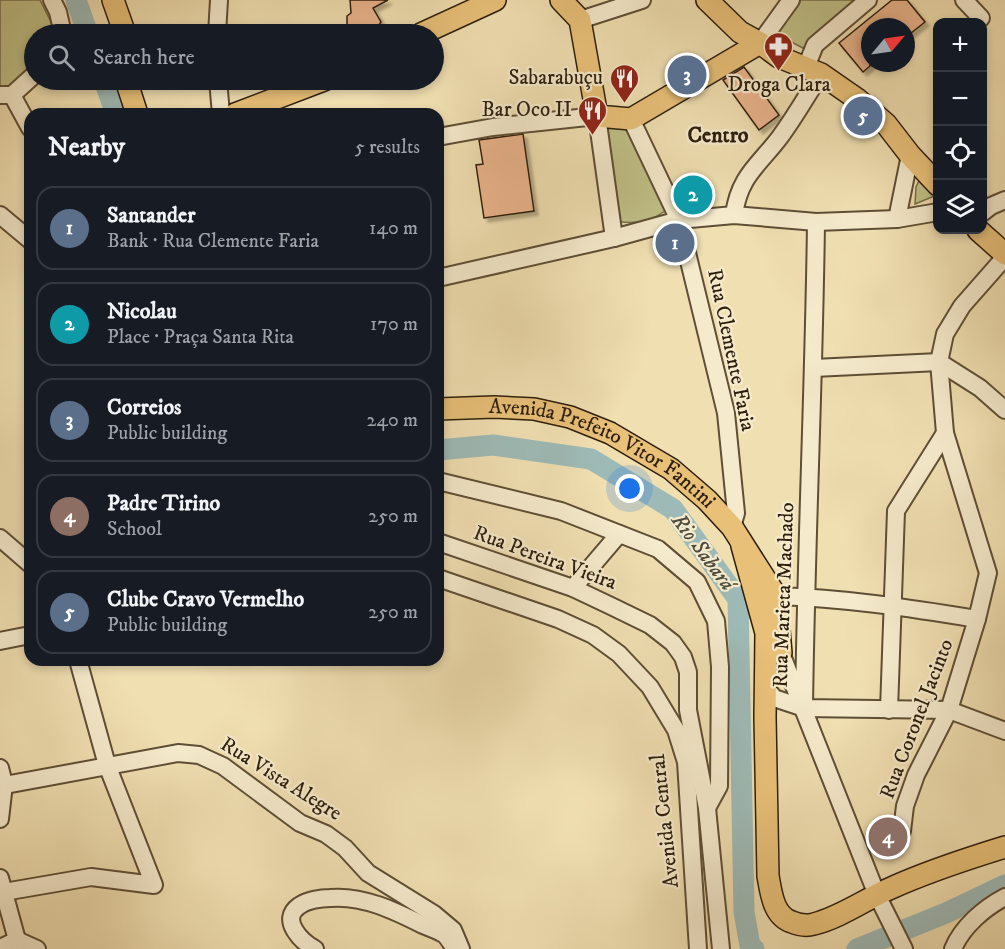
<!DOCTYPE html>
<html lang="en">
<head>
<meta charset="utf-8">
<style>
  :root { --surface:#171b24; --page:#20242c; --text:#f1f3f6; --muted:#9ea1a6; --line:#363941; --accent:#7c3aed }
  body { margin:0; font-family:"IM FELL DW Pica",serif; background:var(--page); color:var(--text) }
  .controls { position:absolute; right:18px; top:18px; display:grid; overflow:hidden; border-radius:12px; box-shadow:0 3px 9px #0003 }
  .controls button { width:54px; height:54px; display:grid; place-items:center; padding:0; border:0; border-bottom:2px solid var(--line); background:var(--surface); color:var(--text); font:30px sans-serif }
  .compass { position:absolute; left:861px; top:18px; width:54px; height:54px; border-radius:50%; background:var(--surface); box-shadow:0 3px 9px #0003; rotate:61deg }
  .you { position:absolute; left:630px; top:489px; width:21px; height:21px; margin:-15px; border:4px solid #fff; border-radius:50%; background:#1a73e8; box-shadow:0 0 0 9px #1a73e833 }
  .badge { display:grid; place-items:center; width:39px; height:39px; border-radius:50%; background:var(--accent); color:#fff; font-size:20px; font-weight:700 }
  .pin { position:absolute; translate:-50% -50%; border:3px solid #fff; box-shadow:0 2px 6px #0006 }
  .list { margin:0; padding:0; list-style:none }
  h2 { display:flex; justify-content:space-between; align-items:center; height:78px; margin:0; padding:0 24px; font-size:26px }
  h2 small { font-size:20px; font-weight:400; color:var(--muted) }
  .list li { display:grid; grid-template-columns:39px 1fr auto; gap:18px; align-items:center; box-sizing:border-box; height:84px; margin:0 12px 12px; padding:0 12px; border:2px solid var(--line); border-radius:18px }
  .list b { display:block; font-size:22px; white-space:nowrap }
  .list p { margin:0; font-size:20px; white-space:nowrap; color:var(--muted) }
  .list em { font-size:20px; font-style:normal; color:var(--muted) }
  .icon { flex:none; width:33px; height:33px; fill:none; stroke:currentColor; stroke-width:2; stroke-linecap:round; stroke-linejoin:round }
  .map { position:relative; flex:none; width:1005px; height:949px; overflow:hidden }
  .search { position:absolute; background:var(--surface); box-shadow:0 3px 9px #0003; left:24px; top:24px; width:420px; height:66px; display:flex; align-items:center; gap:15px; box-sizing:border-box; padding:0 21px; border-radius:33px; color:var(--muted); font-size:22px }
  .panel { position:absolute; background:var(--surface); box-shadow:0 3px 9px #0003; left:24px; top:108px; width:420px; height:558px; border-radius:18px }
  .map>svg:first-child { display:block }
  .green { fill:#c0c087; stroke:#766f4a; stroke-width:1.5 }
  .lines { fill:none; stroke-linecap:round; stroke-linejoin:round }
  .river { stroke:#9ebab6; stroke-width:21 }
  .building { fill:#eab48c; stroke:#2d1e0c; stroke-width:1.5; filter:url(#shadow) }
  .minor-casing { stroke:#5e4e35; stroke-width:20 }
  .major-casing { stroke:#2d1e0c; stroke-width:24 }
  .minor { stroke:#f5eacc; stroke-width:16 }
  .major { stroke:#e8c078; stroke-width:21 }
  .labels { text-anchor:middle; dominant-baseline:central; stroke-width:4.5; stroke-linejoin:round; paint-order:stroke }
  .poi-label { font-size:21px; fill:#2d1e0c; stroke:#f5eacc; text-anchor:end }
  .street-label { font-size:21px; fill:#2d1e0c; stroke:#f5eacc }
  .neighbourhood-label { font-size:22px; font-weight:bold; fill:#2d1e0c; stroke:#f5eacc }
  .water-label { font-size:22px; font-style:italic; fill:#4f4d3f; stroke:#f5eacc }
</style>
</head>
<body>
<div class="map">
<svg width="1005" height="949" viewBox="0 0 1005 949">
  <defs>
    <filter id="shadow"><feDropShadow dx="4" dy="4" stdDeviation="1.5" flood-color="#0004"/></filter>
  </defs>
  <rect width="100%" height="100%" fill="#f0dfb1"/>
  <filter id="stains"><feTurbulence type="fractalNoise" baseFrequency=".00333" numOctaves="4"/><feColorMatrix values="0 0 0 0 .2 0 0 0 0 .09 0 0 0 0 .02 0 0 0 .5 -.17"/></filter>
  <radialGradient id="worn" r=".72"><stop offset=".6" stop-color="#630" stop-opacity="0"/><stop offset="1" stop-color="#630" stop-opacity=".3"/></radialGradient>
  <!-- green -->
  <g class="green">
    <path d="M0 0H40L57 34H34V63L10 89 0 90Z"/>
    <path d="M797 0H861L803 48 772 32Z"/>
    <path d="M627 125 665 211C650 222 635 225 617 221L606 129Z"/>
    <path d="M922 174 937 195 915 204 916 187Z"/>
  </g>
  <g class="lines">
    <!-- river -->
    <g class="river">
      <path d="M76 0 88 34"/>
      <path d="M104 80 116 114"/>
      <path d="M438 450 493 445 591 459 673 509 738 599 744 912 750 946 754 949"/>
      <path d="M857 949 946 913 1005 885"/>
    </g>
  </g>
  <!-- building -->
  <g class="building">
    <path d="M350 0H388L373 8 381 22 373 34H352L347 31V16L351 13Z"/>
    <path d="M892 0H907L925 22 906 37V27H870V66L863 72 839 43Z"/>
    <path d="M744 67 779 115 759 130 723 80Z"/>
    <path d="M523 134 534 211 484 218 476 165 483 164 479 140Z"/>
    <path d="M698 183 704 204 687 208 681 187Z"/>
  </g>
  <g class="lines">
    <defs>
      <g id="minor">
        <path d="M52 0 58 12 63 34"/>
        <path d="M964 0 981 18"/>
        <path d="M580 20 642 0"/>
        <path d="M217 34 219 0"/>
        <path d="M760 43 791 0"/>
        <path d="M806 67 815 45 868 0"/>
        <path d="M218 80 221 114"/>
        <path d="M0 95H12L34 75"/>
        <path d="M12 95 30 128"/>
        <path d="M631 119 679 220 726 413 736 513 732 527"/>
        <path d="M438 137 493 127 597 116 614 238"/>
        <path d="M982 213 991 206 1005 200"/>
        <path d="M0 215 30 240"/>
        <path d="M734 215C739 176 759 165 780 137 795 117 807 95 821 74"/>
        <path d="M897 219 910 155"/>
        <path d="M438 278 614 238 679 220 734 215 816 222 897 219 938 212"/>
        <path d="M814 368 939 362 980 388 1005 410"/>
        <path d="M438 481 561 511 658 549 697 582 716 621 720 667 719 786 707 808"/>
        <path d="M0 538 30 564"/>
        <path d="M438 542 573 588 611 606 650 625 673 643 683 657 688 672V710L707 808 721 949"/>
        <path d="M438 578 558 619 593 635 619 654 650 687 676 730 686 762 698 949"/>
        <path d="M573 588 619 534"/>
        <path d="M767 604 776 596C843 598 910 608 977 619"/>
        <path d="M0 641 30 635"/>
        <path d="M781 653 877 895 904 949"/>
        <path d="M767 689 774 698 804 708 949 710 1005 731"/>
        <path d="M804 708C806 546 814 384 816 222"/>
        <path d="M889 710 896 511 945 433"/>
        <path d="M0 768 4 784 0 819"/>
        <path d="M0 786 178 753 199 755 223 766 300 823 326 834 345 848 368 873 434 914 453 930 461 949"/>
        <path d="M902 831 905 806 916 775 949 710 977 619 988 573 945 433 939 362 945 334 962 306 1005 257"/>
        <path d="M0 878 17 940"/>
        <path d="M4 892 91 877 154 885 107 765 78 660"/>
        <path d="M17 940 37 949"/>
        <path d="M0 948 17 940"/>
        <path d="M315 949C302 942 279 920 299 906 307 900 321 898 330 898 363 895 395 911 423 925 430 928 439 931 445 935 448 938 451 943 453 946"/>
        <path d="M953 949C962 927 984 908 1005 897"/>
      </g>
      <g id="major">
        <path d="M113 0 125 34"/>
        <path d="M561 0 580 20 597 116 631 119 760 43"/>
        <path d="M707 0 740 32 760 43 779 57 821 74 857 99 886 124 910 155 938 185"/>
        <path d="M421 34 495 0"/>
        <path d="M126 80 137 114"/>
        <path d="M235 114 324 80"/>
        <path d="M978 230 1005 254"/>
        <path id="s1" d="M438 409 494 407 534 409 570 417 610 433 671 469 707 500 732 527 776 596 781 653"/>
        <path d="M742 546 766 633 765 717 768 876C771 892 773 916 792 922 799 925 807 926 814 924 841 917 864 900 889 889 926 872 966 859 1005 847"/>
      </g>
    </defs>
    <!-- minor casing -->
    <use href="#minor" class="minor-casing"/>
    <!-- major casing -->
    <use href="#major" class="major-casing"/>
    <!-- minor -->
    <use href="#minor" class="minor"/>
    <!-- major -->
    <use href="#major" class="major"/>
  </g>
  <!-- icons -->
  <defs>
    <symbol id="pharmacy-pin" viewBox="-11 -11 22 30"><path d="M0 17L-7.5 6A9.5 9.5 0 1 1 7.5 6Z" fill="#8f2418" stroke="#f5eacc"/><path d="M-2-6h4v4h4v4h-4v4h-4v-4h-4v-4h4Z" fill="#fff"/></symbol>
    <symbol id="restaurant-pin" viewBox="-11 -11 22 30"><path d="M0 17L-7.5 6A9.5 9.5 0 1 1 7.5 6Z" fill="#8f2418" stroke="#f5eacc"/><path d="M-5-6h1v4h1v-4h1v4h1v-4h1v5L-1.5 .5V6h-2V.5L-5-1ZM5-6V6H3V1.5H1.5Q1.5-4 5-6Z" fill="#fff"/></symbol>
  </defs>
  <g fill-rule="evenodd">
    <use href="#pharmacy-pin" x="762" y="30" width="33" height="45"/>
    <use href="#restaurant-pin" x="608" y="62" width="33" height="45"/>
    <use href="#restaurant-pin" x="576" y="94" width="33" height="45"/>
  </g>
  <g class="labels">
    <!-- poi labels -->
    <g class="poi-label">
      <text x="603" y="78">Sabarabuçu</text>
      <text x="779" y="85" text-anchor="middle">Droga Clara</text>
      <text x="572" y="110">Bar Oco II</text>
    </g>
    <!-- street labels -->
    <g class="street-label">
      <text transform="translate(731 350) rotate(78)">Rua Clemente Faria</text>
      <text stroke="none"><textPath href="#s1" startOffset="176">Avenida Prefeito Vitor Fantini</textPath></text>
      <text transform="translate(545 558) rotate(20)">Rua Pereira Vieira</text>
      <text transform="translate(784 595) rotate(-88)">Rua Marieta Machado</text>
      <text transform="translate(917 719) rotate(-69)">Rua Coronel Jacinto</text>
      <text transform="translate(281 779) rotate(32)">Rua Vista Alegre</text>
      <text transform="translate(665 821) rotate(-96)">Avenida Central</text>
    </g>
    <!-- neighbourhood labels -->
    <g class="neighbourhood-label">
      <text x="718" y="135">Centro</text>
    </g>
    <!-- water labels -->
    <g class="water-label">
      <text transform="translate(703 552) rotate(53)">Rio Sabará</text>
    </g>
  </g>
  <rect width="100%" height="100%" filter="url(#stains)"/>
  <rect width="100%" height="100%" fill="url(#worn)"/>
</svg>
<div class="controls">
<button>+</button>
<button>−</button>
<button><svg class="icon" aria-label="locate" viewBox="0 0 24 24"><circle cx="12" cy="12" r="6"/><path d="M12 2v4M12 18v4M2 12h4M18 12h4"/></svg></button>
<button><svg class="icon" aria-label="layers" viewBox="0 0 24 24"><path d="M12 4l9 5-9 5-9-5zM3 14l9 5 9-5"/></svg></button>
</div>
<svg class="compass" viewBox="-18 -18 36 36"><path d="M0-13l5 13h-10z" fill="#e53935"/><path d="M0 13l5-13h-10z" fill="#9ea1a6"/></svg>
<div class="you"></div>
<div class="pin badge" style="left:675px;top:243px;background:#5c6f8a">1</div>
<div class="pin badge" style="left:693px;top:195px;background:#0f9aa8">2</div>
<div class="pin badge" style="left:687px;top:75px;background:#5c6f8a">3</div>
<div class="pin badge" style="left:888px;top:837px;background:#8d6e63">4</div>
<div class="pin badge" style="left:863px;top:116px;background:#5c6f8a">5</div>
<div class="search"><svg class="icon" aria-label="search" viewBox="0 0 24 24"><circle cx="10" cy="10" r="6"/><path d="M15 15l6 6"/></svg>Search here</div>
<section class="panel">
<h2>Nearby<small>5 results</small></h2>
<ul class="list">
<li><span class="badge" style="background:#5c6f8a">1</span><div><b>Santander</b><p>Bank · Rua Clemente Faria</p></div><em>140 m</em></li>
<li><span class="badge" style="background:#0f9aa8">2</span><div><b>Nicolau</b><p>Place · Praça Santa Rita</p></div><em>170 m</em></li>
<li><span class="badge" style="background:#5c6f8a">3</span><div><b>Correios</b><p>Public building</p></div><em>240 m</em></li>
<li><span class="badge" style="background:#8d6e63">4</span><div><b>Padre Tirino</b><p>School</p></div><em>250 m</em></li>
<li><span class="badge" style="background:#5c6f8a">5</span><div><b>Clube Cravo Vermelho</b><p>Public building</p></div><em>250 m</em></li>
</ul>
</section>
</div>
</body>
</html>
